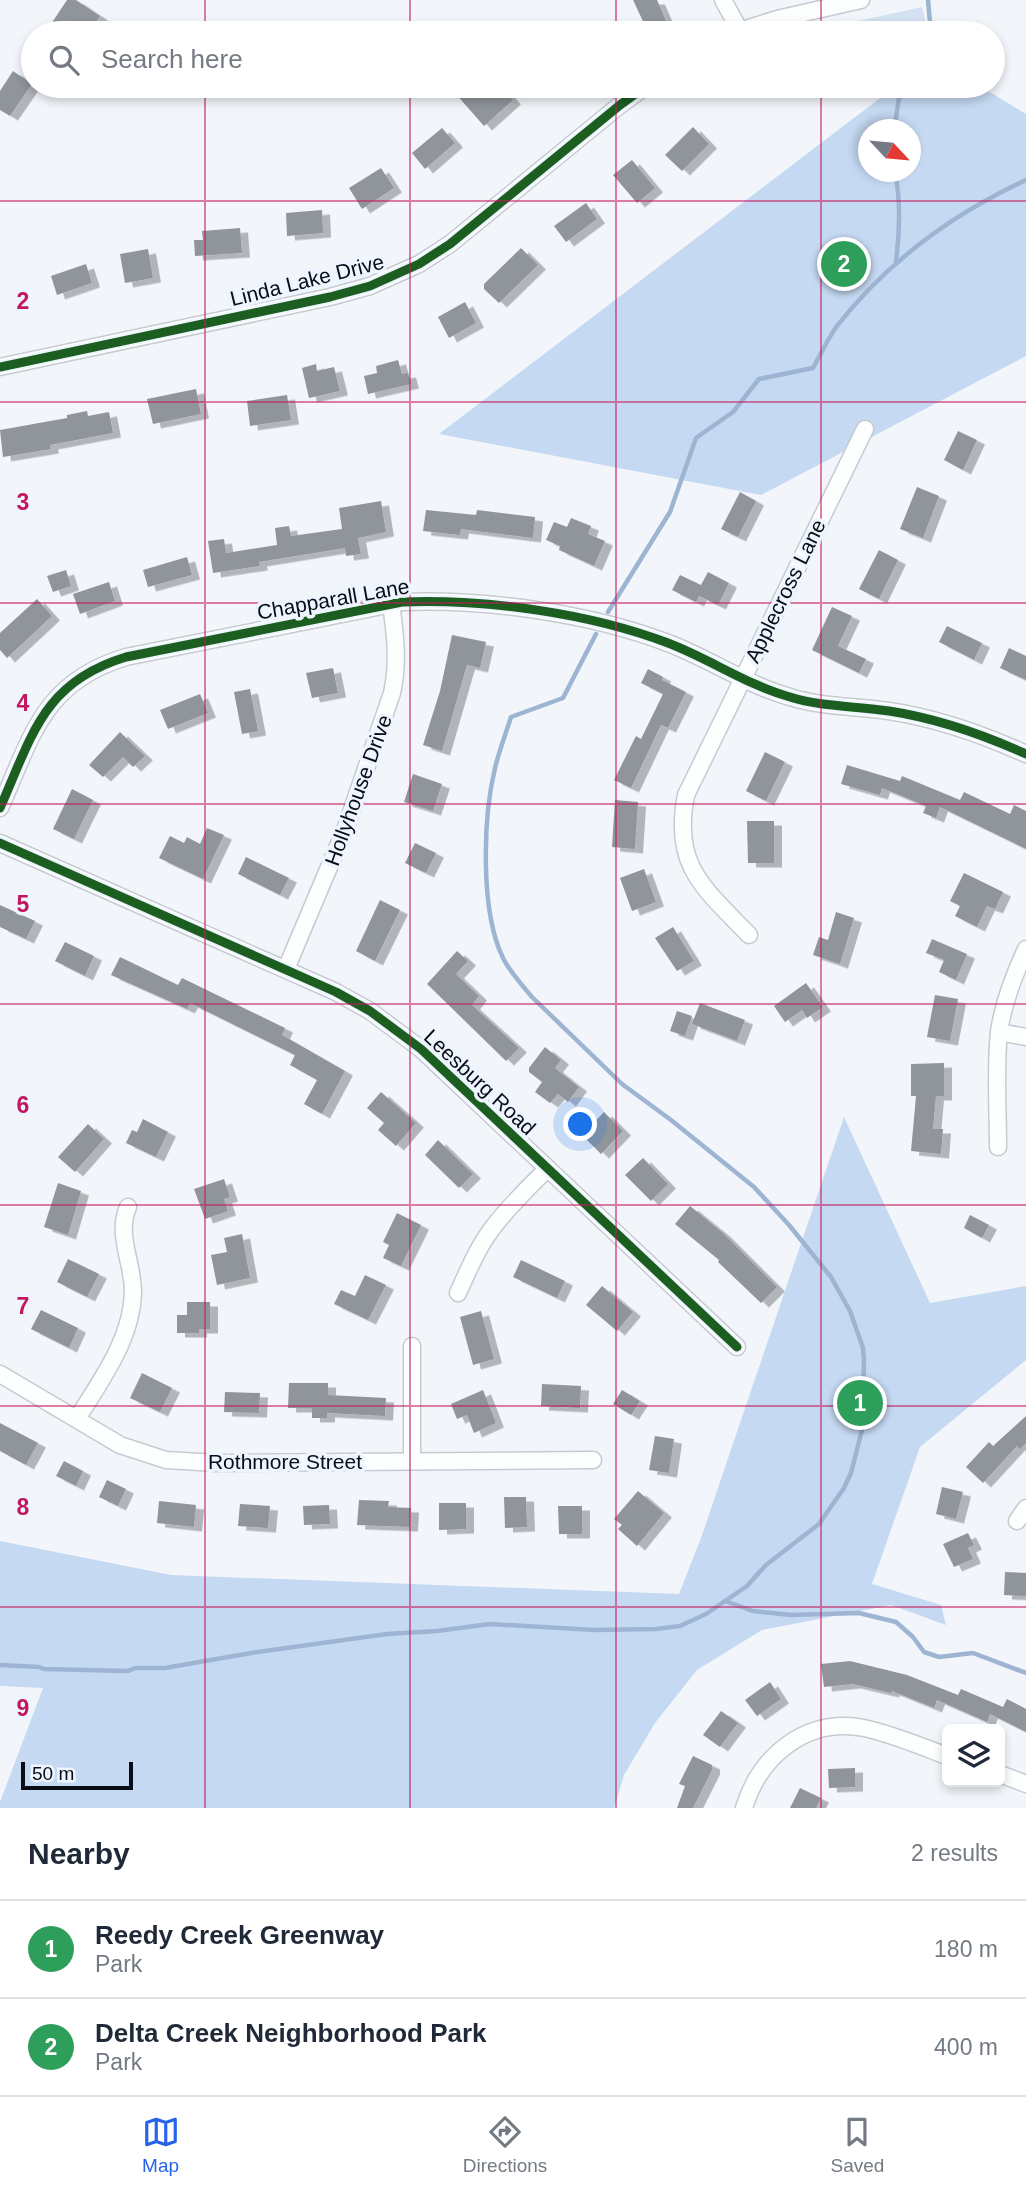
<!DOCTYPE html>
<html lang="en">
<head>
<meta charset="utf-8">
<style>
  :root { --surface:#fff; --page:#f2f2f3; --text:#1f2937; --muted:#747a83; --line:#e0e1e3; --accent:#2563eb }
  body { margin:0; font-family:Arial,sans-serif; background:var(--page); color:var(--text) }
  .controls { position:absolute; right:21px; bottom:21px; display:grid; overflow:hidden; border-radius:10px; box-shadow:0 4px 10px #0003 }
  .controls button { width:63px; height:63px; display:grid; place-items:center; padding:0; border:0; border-bottom:2px solid var(--line); background:var(--surface); color:var(--text); font:35px sans-serif }
  .compass { position:absolute; left:858px; top:119px; width:63px; height:63px; border-radius:50%; background:var(--surface); box-shadow:0 4px 10px #0003; rotate:116deg }
  .scale { position:absolute; left:21px; bottom:18px; width:112px; box-sizing:border-box; padding-left:7px; border:4px solid #090e16; border-top:0; font-size:19px; line-height:24px; white-space:nowrap; color:#090e16; -webkit-text-stroke:5px #eef5ff; paint-order:stroke }
  .you { position:absolute; left:581px; top:1125px; width:24px; height:24px; margin:-18px; border:5px solid #fff; border-radius:50%; background:#1a73e8; box-shadow:0 0 0 10px #1a73e833 }
  .badge { display:grid; place-items:center; width:46px; height:46px; border-radius:50%; background:var(--accent); color:#fff; font-size:23px; font-weight:700 }
  .pin { position:absolute; translate:-50% -50%; border:4px solid #fff; box-shadow:0 2px 7px #0006 }
  .list { margin:0; padding:0; list-style:none }
  h2 { display:flex; justify-content:space-between; align-items:center; height:91px; margin:0; padding:0 28px; font-size:30px }
  h2 small { font-size:23px; font-weight:400; color:var(--muted) }
  .list li { display:grid; grid-template-columns:46px 1fr auto; gap:21px; align-items:center; box-sizing:border-box; height:98px; padding:0 28px; border-top:2px solid var(--line) }
  .list b { display:block; font-size:26px; white-space:nowrap }
  .list p { margin:0; font-size:23px; white-space:nowrap; color:var(--muted) }
  .list em { font-size:23px; font-style:normal; color:var(--muted) }
  .icon { flex:none; width:38px; height:38px; fill:none; stroke:currentColor; stroke-width:2; stroke-linecap:round; stroke-linejoin:round }
  .map { position:relative; flex:none; width:1026px; height:1808px; overflow:hidden }
  .search { position:absolute; background:var(--surface); box-shadow:0 4px 10px #0003; left:21px; right:21px; top:21px; height:77px; display:flex; align-items:center; gap:18px; box-sizing:border-box; padding:0 24px; border-radius:38px; color:var(--muted); font-size:26px }
  .sheet { height:287px; background:var(--surface) }
  nav { display:flex; justify-content:space-around; align-items:center; box-sizing:border-box; height:98px; border-top:2px solid var(--line); background:var(--surface); font-size:19px; color:var(--muted) }
  nav a { display:grid; justify-items:center; gap:4px }
  nav .on { color:var(--accent) }
  .map>svg:first-child { display:block }
  .green { fill:#d3e1f3 }
  .forest { fill:#c5d9f2; fill-rule:evenodd }
  .lines { fill:none; stroke-linecap:round; stroke-linejoin:round }
  .stream { stroke:#9db4d2; stroke-width:4.5 }
  .building { fill:#90959b; filter:url(#shadow) }
  .street-casing { stroke:#c5cbd1; stroke-width:19 }
  .street { stroke:#fdfefe; stroke-width:16 }
  .cycleway-casing { stroke:#eef5ff; stroke-width:13 }
  .cycleway { stroke:#1b5e20; stroke-width:9 }
  .grid { fill:none; stroke:#c2185b; stroke-width:2; stroke-opacity:0.55 }
  .labels { text-anchor:middle; dominant-baseline:central; stroke-width:7; stroke-linejoin:round; paint-order:stroke }
  .street-label { font-size:21px; fill:#090e16; stroke:#eef5ff }
  .grid-label { font-size:23px; text-anchor:middle; font-weight:bold; fill:#c2185b; stroke:#eef5ff; stroke-width:7; stroke-linejoin:round; paint-order:stroke }
</style>
</head>
<body>
<div class="map">
<svg width="1026" height="1808" viewBox="0 0 1026 1808">
  <defs>
    <filter id="shadow"><feDropShadow dx="8" dy="4.5" stdDeviation="0" flood-color="#0004"/></filter>
  </defs>
  <rect width="100%" height="100%" fill="#f2f6fb"/>
  <!-- green -->
  <path class="green" d="M922 7 928 33H803Z"/>
  <!-- forest -->
  <g class="forest">
    <path d="M896 86H980L1026 114V356L761 495 439 434ZM869 130H911V172H869Z"/>
    <path d="M844 1117 930 1303 1026 1286V1360L920 1447 872 1584 941 1605 946 1625 891 1605 762 1630 697 1670 655 1723 624 1775 614 1808H0V1802L43 1688 0 1686V1541L171 1575 679 1594 701 1538Z"/>
  </g>
  <g class="lines">
    <!-- stream -->
    <g class="stream">
      <path d="M928 0 931 33"/>
      <path d="M894 130 899 98 908 86"/>
      <path d="M895 172C901 202 900 230 896 261"/>
      <path d="M608 612 670 512 696 438 733 412 759 379 813 368C821 354 828 338 837 326 887 262 953 214 1026 180"/>
      <path d="M725 1601 753 1611 791 1615 859 1613 896 1622 913 1637 924 1652 939 1657 973 1653 1026 1673"/>
      <path d="M0 1665 39 1667 44 1669 128 1671 135 1668H165L251 1653 387 1634 437 1631 490 1624 595 1630 656 1629 680 1626 706 1614 747 1586 766 1565 819 1524 844 1488 851 1473 862 1430 864 1360 863 1348 850 1311 831 1277 789 1225 754 1187 671 1120 622 1084 532 997C522 985 510 972 503 958 480 911 483 818 495 768 499 751 506 733 511 717L563 698 596 634"/>
    </g>
  </g>
  <!-- building -->
  <g class="building">
    <path d="M67 0H76L100 16 90 31 78 23 71 33H45Z"/>
    <path d="M633 0H657L667 23 648 32Z"/>
    <path d="M13 71 32 84 10 116 0 110V91Z"/>
    <path d="M463 86H476L482 92 489 86H501L513 100 484 126 455 93Z"/>
    <path d="M693 127 709 144 682 171 665 155Z"/>
    <path d="M442 128 455 143 425 169 412 153Z"/>
    <path d="M632 160 655 188 637 203 613 175Z"/>
    <path d="M381 168 394 188 362 209 349 188Z"/>
    <path d="M586 203 597 219 566 242 554 226Z"/>
    <path d="M322 210 323 233 287 236 286 213Z"/>
    <path d="M240 228 242 253 195 256 194 240H203L202 231Z"/>
    <path d="M521 248 538 265 499 303 484 289V284Z"/>
    <path d="M148 249 153 278 125 283 120 254Z"/>
    <path d="M86 264 92 283 57 295 51 276Z"/>
    <path d="M465 302 476 323 449 338 438 317Z"/>
    <path d="M398 360 402 374 408 373 411 384 368 394 364 376 377 373 376 366Z"/>
    <path d="M316 364 317 371 334 367 340 391 309 398 302 368Z"/>
    <path d="M196 389 201 414 153 424 147 399Z"/>
    <path d="M287 395 291 420 250 426 247 401Z"/>
    <path d="M87 411 88 416 109 412 113 433 50 445 51 449 3 457 0 430 67 418V415Z"/>
    <path d="M958 431 977 440 963 470 944 460Z"/>
    <path d="M917 487 939 496 923 538 900 529Z"/>
    <path d="M740 492 756 501 738 537 721 529Z"/>
    <path d="M381 501 386 532 358 538 361 554 346 556 345 548 259 562 260 566 213 573 208 541 224 539 226 553 277 545 275 528 289 526 291 536 342 529 339 508Z"/>
    <path d="M426 510 476 515 477 510 535 517 533 538 461 529 460 535 423 531Z"/>
    <path d="M571 518 591 526 588 534 605 541 594 566 559 550 560 546 546 540 554 522 567 527Z"/>
    <path d="M879 550 898 560 879 599 859 589Z"/>
    <path d="M187 557 192 575 148 587 143 570Z"/>
    <path d="M66 570 71 586 53 592 47 576Z"/>
    <path d="M708 572 729 583 718 605 699 596 696 602 672 590 680 575 701 585Z"/>
    <path d="M109 582 115 601 80 614 73 594Z"/>
    <path d="M37 599 52 616 7 658 0 650V633Z"/>
    <path d="M832 607 852 616 838 646 866 659 859 673 812 650Z"/>
    <path d="M947 626 982 643 974 660 939 642Z"/>
    <path d="M452 635 486 642 480 668 467 665 442 751 423 745 440 691Z"/>
    <path d="M1009 648 1026 656V680L1000 668Z"/>
    <path d="M333 668 338 693 312 698 306 673Z"/>
    <path d="M648 669 663 677 662 680 686 692 668 728 661 725 631 788 614 780 636 736 641 739 663 694 641 683Z"/>
    <path d="M250 689 258 731 242 734 234 692Z"/>
    <path d="M200 694 208 713 168 729 160 710Z"/>
    <path d="M120 732 145 756 133 767 123 757 103 777 89 765Z"/>
    <path d="M765 752 785 762 766 801 746 791Z"/>
    <path d="M847 765 900 781 902 776 960 800 964 792 1010 814 1014 805 1026 811V849L940 807 936 818 923 813 926 806 882 788 880 795 841 784Z"/>
    <path d="M413 774 442 784 433 811 404 802Z"/>
    <path d="M72 789 93 800 74 839 53 829Z"/>
    <path d="M615 800 638 802 635 849 612 847Z"/>
    <path d="M747 821H774V863H748Z"/>
    <path d="M207 828 224 835 203 879 159 858 170 836 184 843 187 837 200 844Z"/>
    <path d="M415 843 436 853 426 873 405 863Z"/>
    <path d="M246 857 289 878 280 895 238 874Z"/>
    <path d="M644 869 656 902 632 911 620 878Z"/>
    <path d="M964 873 1003 892 995 909 987 906 977 927 955 916 960 906 950 901Z"/>
    <path d="M380 900 400 910 375 961 356 951Z"/>
    <path d="M0 905 35 921 26 939 0 927Z"/>
    <path d="M836 912 854 918 840 964 813 955 819 937 828 940Z"/>
    <path d="M673 927 694 961 677 971 655 938Z"/>
    <path d="M932 939 967 954 956 980 939 972 944 960 926 953Z"/>
    <path d="M65 942 94 956 85 976 55 961Z"/>
    <path d="M457 951 468 961 456 974 479 996 472 1005 519 1048 506 1061 427 984Z"/>
    <path d="M120 957 178 985 182 978 285 1028 282 1035 345 1071 322 1114 304 1104 317 1080 290 1065 295 1055 190 1003 187 1009 111 975Z"/>
    <path d="M806 983 823 1007 807 1018 802 1010 785 1022 774 1006Z"/>
    <path d="M935 995 958 999 950 1041 927 1037Z"/>
    <path d="M700 1003 745 1020 737 1041 692 1024Z"/>
    <path d="M677 1011 692 1016 685 1036 670 1031Z"/>
    <path d="M545 1047 561 1060 555 1068 579 1087 568 1102 558 1094 550 1103 535 1092 542 1082 529 1072V1068Z"/>
    <path d="M944 1063V1096H936L933 1129H943L941 1154 911 1151 916 1096H911V1064Z"/>
    <path d="M381 1092 416 1123 396 1146 378 1130 384 1123 367 1108Z"/>
    <path d="M604 1112 623 1131 601 1154 582 1135Z"/>
    <path d="M143 1119 168 1132 156 1157 126 1143 132 1130 137 1132Z"/>
    <path d="M88 1124 104 1139 75 1172 58 1157Z"/>
    <path d="M438 1140 473 1174 459 1188 425 1155Z"/>
    <path d="M643 1158 668 1184 651 1201 625 1175Z"/>
    <path d="M224 1179 230 1197 224 1199 228 1211 205 1219 194 1189Z"/>
    <path d="M58 1183 81 1191 68 1235 44 1227Z"/>
    <path d="M690 1206 722 1232 777 1287 761 1303 718 1262 719 1260 675 1224Z"/>
    <path d="M397 1213 421 1225 401 1266 383 1258 389 1245 383 1242Z"/>
    <path d="M970 1215 989 1225 982 1238 964 1228Z"/>
    <path d="M242 1234 250 1278 217 1285 211 1255 227 1252 224 1238Z"/>
    <path d="M68 1259 99 1274 87 1297 57 1282Z"/>
    <path d="M521 1260 565 1281 557 1298 513 1277Z"/>
    <path d="M365 1275 386 1285 368 1320 334 1304 341 1290 355 1296Z"/>
    <path d="M602 1286 633 1312 617 1331 586 1305Z"/>
    <path d="M187 1302H210V1329H199V1333H177V1315H187Z"/>
    <path d="M41 1310 78 1328 69 1348 31 1329Z"/>
    <path d="M481 1311 494 1359 473 1365 460 1317Z"/>
    <path d="M142 1373 172 1388 160 1412 130 1398Z"/>
    <path d="M289 1383H328V1395L386 1398 385 1416 327 1413V1418H312V1408H288Z"/>
    <path d="M542 1384 581 1386 580 1408 541 1406Z"/>
    <path d="M483 1390 496 1423 474 1433 467 1415 457 1419 451 1404Z"/>
    <path d="M622 1390 640 1401 631 1415 613 1404Z"/>
    <path d="M225 1392 260 1393 259 1413 224 1412Z"/>
    <path d="M1026 1416V1443L1020 1449 1017 1446 983 1483 966 1467 989 1442 993 1446Z"/>
    <path d="M0 1423 38 1443 26 1465 0 1451Z"/>
    <path d="M655 1436 674 1439 669 1473 649 1470Z"/>
    <path d="M64 1461 83 1471 76 1486 56 1476Z"/>
    <path d="M107 1480 126 1489 118 1506 99 1497Z"/>
    <path d="M942 1487 963 1492 956 1519 936 1514Z"/>
    <path d="M638 1491 664 1513 637 1546 618 1529 622 1525 614 1519Z"/>
    <path d="M504 1497H526L527 1527 505 1528Z"/>
    <path d="M359 1500 389 1501 388 1507 411 1508 410 1527 357 1525Z"/>
    <path d="M159 1501 196 1505 194 1527 157 1523Z"/>
    <path d="M439 1503H466V1529L439 1530Z"/>
    <path d="M240 1504 270 1506 268 1528 238 1526Z"/>
    <path d="M329 1505 330 1524 304 1525 303 1506Z"/>
    <path d="M558 1506H582V1534H559Z"/>
    <path d="M968 1533 974 1545 968 1548 973 1559 954 1567 943 1544Z"/>
    <path d="M1005 1572 1026 1573V1596L1004 1595Z"/>
    <path d="M850 1661 907 1675 958 1695 961 1689 1003 1707 1007 1699 1026 1709V1732L990 1714 987 1722 937 1700 934 1708 892 1691 891 1693 853 1684 824 1687 821 1664Z"/>
    <path d="M770 1682 781 1699 757 1716 745 1700Z"/>
    <path d="M721 1711 738 1723 720 1747 703 1735Z"/>
    <path d="M693 1756 712 1765V1770L693 1808H677L685 1786 679 1784Z"/>
    <path d="M855 1768V1787L829 1788 828 1769Z"/>
    <path d="M800 1788 821 1798 816 1808H790Z"/>
  </g>
  <g class="lines">
    <defs>
      <g id="street">
        <path d="M723 0 740 31"/>
        <path d="M733 33 777 19 861 0"/>
        <path d="M0 367 330 297 370 286 419 264 450 244 620 105 646 86"/>
        <path d="M0 808C32 736 43 682 126 657L402 602C487 599 589 613 668 643 710 659 747 685 790 697 821 707 857 706 889 711 935 718 984 735 1026 754"/>
        <path d="M0 843 336 992 370 1011 421 1049 737 1347"/>
        <path d="M749 935C704 888 672 866 686 795L865 429"/>
        <path d="M286 969 346 827 392 693C399 662 395 634 391 603"/>
        <path d="M999 1032 1026 1037"/>
        <path d="M998 1147C998 1109 995 1070 999 1032 1003 1004 1014 975 1026 949"/>
        <path d="M458 1293C468 1271 477 1249 491 1230 508 1207 528 1188 547 1169"/>
        <path d="M0 1374 120 1445 166 1460 216 1463 593 1460"/>
        <path d="M77 1419C101 1380 132 1339 133 1292 133 1262 116 1235 128 1207"/>
        <path d="M412 1461V1346"/>
        <path d="M1017 1521 1026 1508"/>
        <path d="M1000 1774 1026 1784"/>
        <path d="M744 1808C760 1755 807 1717 864 1728 892 1734 920 1746 947 1756"/>
      </g>
    </defs>
    <!-- street casing -->
    <use href="#street" class="street-casing"/>
    <!-- street -->
    <use href="#street" class="street"/>
    <defs>
      <g id="cycleway">
        <path d="M0 367 330 297 370 286 419 264 450 244 620 105 646 86"/>
        <path d="M0 808C32 736 43 682 126 657L402 602C487 599 589 613 668 643 710 659 747 685 790 697 821 707 857 706 889 711 935 718 984 735 1026 754"/>
        <path d="M0 843 336 992 370 1011 421 1049 737 1347"/>
      </g>
    </defs>
    <!-- cycleway casing -->
    <use href="#cycleway" class="cycleway-casing"/>
    <!-- cycleway -->
    <use href="#cycleway" class="cycleway"/>
  </g>
  <!-- grid -->
  <path class="grid" d="M205 0V33M410 0V33M616 0V33M821 0V33M205 86V1808M410 86V1808M616 86V1808M821 86V1808M0 201H1026M0 402H1026M0 603H1026M0 804H1026M0 1004H1026M0 1205H1026M0 1406H1026M0 1607H1026"/>
  <g class="labels">
    <!-- street labels -->
    <g class="street-label">
      <text transform="translate(307 280) rotate(-14)">Linda Lake Drive</text>
      <text transform="translate(785 591) rotate(-64)">Applecross Lane</text>
      <text transform="translate(333 599) rotate(-10)">Chapparall Lane</text>
      <text transform="translate(358 790) rotate(-70)">Hollyhouse Drive</text>
      <text transform="translate(480 1082) rotate(43)">Leesburg Road</text>
      <text x="285" y="1461">Rothmore Street</text>
    </g>
  </g>
  <g class="grid-label">
    <text x="23" y="309">2</text>
    <text x="23" y="510">3</text>
    <text x="23" y="711">4</text>
    <text x="23" y="912">5</text>
    <text x="23" y="1113">6</text>
    <text x="23" y="1314">7</text>
    <text x="23" y="1515">8</text>
    <text x="23" y="1716">9</text>
  </g>
</svg>
<div class="controls">
<button><svg class="icon" aria-label="layers" viewBox="0 0 24 24"><path d="M12 4l9 5-9 5-9-5zM3 14l9 5 9-5"/></svg></button>
</div>
<svg class="compass" viewBox="-18 -18 36 36"><path d="M0-13l5 13h-10z" fill="#e53935"/><path d="M0 13l5-13h-10z" fill="#747a83"/></svg>
<div class="scale">50 m</div>
<div class="you"></div>
<div class="pin badge" style="left:860px;top:1403px;background:#2e9e5b">1</div>
<div class="pin badge" style="left:844px;top:264px;background:#2e9e5b">2</div>
<div class="search"><svg class="icon" aria-label="search" viewBox="0 0 24 24"><circle cx="10" cy="10" r="6"/><path d="M15 15l6 6"/></svg>Search here</div>
</div>
<section class="sheet">
<h2>Nearby<small>2 results</small></h2>
<ul class="list">
<li><span class="badge" style="background:#2e9e5b">1</span><div><b>Reedy Creek Greenway</b><p>Park</p></div><em>180 m</em></li>
<li><span class="badge" style="background:#2e9e5b">2</span><div><b>Delta Creek Neighborhood Park</b><p>Park</p></div><em>400 m</em></li>
</ul>
</section>
<nav>
<a class="on"><svg class="icon" aria-label="map" viewBox="0 0 24 24"><path d="M3 6l6-2 6 2 6-2v14l-6 2-6-2-6 2zM9 4v14M15 6v14"/></svg>Map</a>
<a><svg class="icon" aria-label="directions" viewBox="0 0 24 24"><path d="M12 3l9 9-9 9-9-9zM9 14v-3h6M13 9l2 2-2 2"/></svg>Directions</a>
<a><svg class="icon" aria-label="saved" viewBox="0 0 24 24"><path d="M7 4h10v16l-5-4-5 4z"/></svg>Saved</a>
</nav>
</body>
</html>
